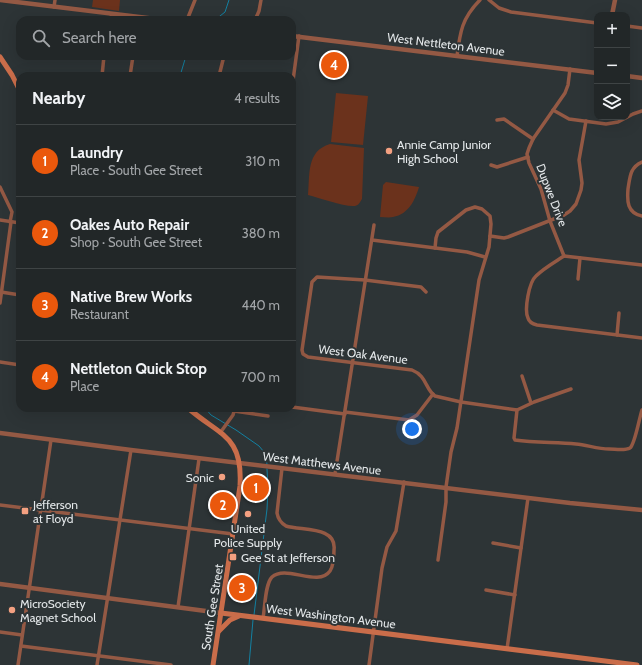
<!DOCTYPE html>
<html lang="en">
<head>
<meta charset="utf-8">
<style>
  :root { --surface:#222728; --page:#2e3334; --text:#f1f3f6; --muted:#a2a5a8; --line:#3f4445; --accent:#ea580c }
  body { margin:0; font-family:Cabin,sans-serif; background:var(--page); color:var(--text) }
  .controls { position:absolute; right:12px; top:12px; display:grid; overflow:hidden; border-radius:8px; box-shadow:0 4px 16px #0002 }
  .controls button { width:36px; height:36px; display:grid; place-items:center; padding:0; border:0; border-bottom:1px solid var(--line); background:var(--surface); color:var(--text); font:20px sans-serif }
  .you { position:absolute; left:412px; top:429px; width:14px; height:14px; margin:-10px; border:3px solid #fff; border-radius:50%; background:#1a73e8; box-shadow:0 0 0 6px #1a73e833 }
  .badge { display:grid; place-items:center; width:26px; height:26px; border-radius:50%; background:var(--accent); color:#fff; font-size:13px; font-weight:700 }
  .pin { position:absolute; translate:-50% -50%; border:2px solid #fff; box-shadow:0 1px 4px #0006 }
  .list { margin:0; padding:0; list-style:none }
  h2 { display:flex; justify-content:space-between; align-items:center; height:52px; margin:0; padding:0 16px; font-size:17px }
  h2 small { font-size:13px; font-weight:400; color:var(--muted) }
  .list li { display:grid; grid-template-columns:26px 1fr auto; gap:12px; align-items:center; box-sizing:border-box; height:72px; padding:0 16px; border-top:1px solid var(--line) }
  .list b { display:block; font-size:15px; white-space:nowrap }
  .list p { margin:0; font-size:13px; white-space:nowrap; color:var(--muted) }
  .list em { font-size:13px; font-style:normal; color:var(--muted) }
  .icon { flex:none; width:22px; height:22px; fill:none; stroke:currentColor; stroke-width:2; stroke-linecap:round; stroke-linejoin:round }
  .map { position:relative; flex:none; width:642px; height:665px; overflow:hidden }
  .search { position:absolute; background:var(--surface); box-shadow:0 4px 16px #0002; left:16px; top:16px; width:280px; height:44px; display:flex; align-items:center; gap:10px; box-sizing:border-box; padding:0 14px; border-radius:12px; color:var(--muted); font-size:15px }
  .panel { position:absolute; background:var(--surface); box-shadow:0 4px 16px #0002; left:16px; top:72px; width:280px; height:340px; border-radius:12px }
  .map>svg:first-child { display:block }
  .green { fill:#6b321c }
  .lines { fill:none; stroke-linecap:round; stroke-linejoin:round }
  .stream { stroke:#1381a2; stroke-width:1 }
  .minor { stroke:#945944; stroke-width:3.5 }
  .tertiary { stroke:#945944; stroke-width:4.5 }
  .secondary { stroke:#ca6d4a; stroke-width:5 }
  .poi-dot { fill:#f3a081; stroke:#2d3436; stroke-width:1.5 }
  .labels { text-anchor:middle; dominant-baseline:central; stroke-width:4; stroke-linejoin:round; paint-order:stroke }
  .street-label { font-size:12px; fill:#e4e8ea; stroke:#2d3436 }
  .poi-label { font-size:12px; fill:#e4e8ea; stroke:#2d3436; text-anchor:start }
</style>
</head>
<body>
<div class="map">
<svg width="642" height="665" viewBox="0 0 642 665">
  <rect width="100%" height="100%" fill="#2d3436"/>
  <!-- green -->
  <g class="green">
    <path d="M93 0H120L119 11 92 7Z"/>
    <path d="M336 93 368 96 363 145 331 142Z"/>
    <path d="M330 144 364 148 362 199C360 202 359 205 355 206 344 207 320 198 308 195 310 175 306 151 330 144Z"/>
    <path d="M386 182 419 187C415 200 409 214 393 217 389 218 384 217 380 217L383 185Z"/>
  </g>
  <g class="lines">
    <!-- stream -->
    <g class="stream">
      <path d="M215 20 225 12 229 0"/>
      <path d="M180 76 186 56"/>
      <path d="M205 408 211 415 236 430 259 446 264 452 267 464"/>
      <path d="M254 615 267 509 268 489 267 469"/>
      <path d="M249 665 253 620"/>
    </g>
    <!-- minor -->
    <g class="minor">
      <path d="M489 0 499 8 511 12 597 23"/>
      <path d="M54 7 55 0"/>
      <path d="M110 20 112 14"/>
      <path d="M187 20 195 0"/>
      <path d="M255 20 259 11 261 0"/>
      <path d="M627 26 642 28"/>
      <path d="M457 56C460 32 462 18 480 0"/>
      <path d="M102 76 104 56"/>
      <path d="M130 76 133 56"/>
      <path d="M219 76 224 56"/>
      <path d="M292 88 299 36"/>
      <path d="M553 110 569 119 606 124 618 122 633 114 642 111"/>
      <path d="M497 120 504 119 533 139"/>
      <path d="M642 162C630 167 630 177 628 189 627 201 627 213 642 216"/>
      <path d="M491 165 497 167 528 157"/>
      <path d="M0 187 12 212 10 222"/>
      <path d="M0 220 20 223"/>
      <path d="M490 236 504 238 508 237 564 215 570 211 576 204 581 190 582 183 579 160 586 121"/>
      <path d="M372 240 467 252 485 257"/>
      <path d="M435 248 436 238 438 232 466 210 475 207 482 209 490 216 491 224 489 247 479 280 457 428 451 452 446 487V502L438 560"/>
      <path d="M564 256 550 221 541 189 529 163 527 154 529 148 533 139 565 93 568 85 570 69"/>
      <path d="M564 256C555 262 544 268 536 276 529 282 524 310 528 318 529 322 533 324 537 325L642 338"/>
      <path d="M564 256 642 265"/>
      <path d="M578 279 580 258"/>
      <path d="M1 292 20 295"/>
      <path d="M426 292 421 287 365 280 317 277 312 282 302 350 303 354 308 357 412 370C427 376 425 389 435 396L461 402 517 410 534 402 571 389"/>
      <path d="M0 303 11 222"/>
      <path d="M617 335 619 313"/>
      <path d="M0 362 20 365"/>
      <path d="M522 376 531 403"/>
      <path d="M292 407 345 414"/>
      <path d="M517 410 514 438 515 440C535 443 556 442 576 444 587 445 598 449 609 449 615 449 625 451 630 448 635 444 639 419 642 410"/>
      <path d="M234 411 268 416"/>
      <path d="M345 412 409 420 417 415 433 394"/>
      <path d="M220 433 233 415 235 408"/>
      <path d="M335 474 374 225"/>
      <path d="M0 505 233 534"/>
      <path d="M493 543 521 548"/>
      <path d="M486 590 515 595"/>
      <path d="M178 607 199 459"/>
      <path d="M263 618C265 608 265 584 272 577 286 564 318 588 330 571 334 565 334 556 334 550 337 526 302 531 286 526 281 523 278 519 277 513L282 468"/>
      <path d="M0 632 22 635"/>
      <path d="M21 646 171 665"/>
      <path d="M507 649 528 498"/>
      <path d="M18 665 51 440"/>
      <path d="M97 665 131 450"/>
      <path d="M369 665 382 568 387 547 396 531 404 482"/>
    </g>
    <!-- tertiary -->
    <g class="tertiary">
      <path d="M0 0 164 20"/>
      <path d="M612 15 615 0"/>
      <path d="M292 36 597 73"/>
      <path d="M627 76 642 78"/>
      <path d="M0 433 131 450 570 503 642 510"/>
      <path d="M0 584 221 613"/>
    </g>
    <!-- secondary -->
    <g class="secondary">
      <path d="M0 57 12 75 20 91"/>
      <path d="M188 408C220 436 243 435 240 486L213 665"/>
      <path d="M221 613 637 665"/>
      <path d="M219 631 230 620 239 616"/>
    </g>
  </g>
  <!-- markers -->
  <g class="poi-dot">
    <circle cx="389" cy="151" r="4"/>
    <circle cx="222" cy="477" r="4"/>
    <rect x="21" y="507" width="8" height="8" rx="2"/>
    <circle cx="248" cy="514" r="4"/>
    <rect x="229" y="553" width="8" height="8" rx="2"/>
    <circle cx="12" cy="610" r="4"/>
  </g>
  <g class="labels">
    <!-- street labels -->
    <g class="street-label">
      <text transform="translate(446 44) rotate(7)">West Nettleton Avenue</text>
      <text transform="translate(552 195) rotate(69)">Dupwe Drive</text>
      <text transform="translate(363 354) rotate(7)">West Oak Avenue</text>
      <text transform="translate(322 463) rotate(7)">West Matthews Avenue</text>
      <text transform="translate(212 607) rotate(-81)">South Gee Street</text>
      <text transform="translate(331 616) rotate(7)">West Washington Avenue</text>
    </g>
    <!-- poi labels -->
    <g class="poi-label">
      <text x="397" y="144">Annie Camp Junior<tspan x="397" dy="14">High School</tspan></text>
      <text x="214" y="477" text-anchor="end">Sonic</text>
      <text x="33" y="504">Jefferson<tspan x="33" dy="14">at Floyd</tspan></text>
      <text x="248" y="528" text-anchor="middle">United<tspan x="248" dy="14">Police Supply</tspan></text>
      <text x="241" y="557">Gee St at Jefferson</text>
      <text x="20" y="603">MicroSociety<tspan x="20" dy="14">Magnet School</tspan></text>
    </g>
  </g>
</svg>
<div class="controls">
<button>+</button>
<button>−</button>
<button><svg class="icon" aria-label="layers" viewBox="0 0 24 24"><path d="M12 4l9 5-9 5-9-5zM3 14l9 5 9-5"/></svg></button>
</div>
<div class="you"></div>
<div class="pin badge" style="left:256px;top:488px">1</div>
<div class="pin badge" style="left:223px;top:505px">2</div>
<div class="pin badge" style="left:242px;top:588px">3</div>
<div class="pin badge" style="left:334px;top:65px">4</div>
<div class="search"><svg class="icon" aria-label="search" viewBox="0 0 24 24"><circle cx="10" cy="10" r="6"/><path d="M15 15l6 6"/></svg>Search here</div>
<section class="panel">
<h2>Nearby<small>4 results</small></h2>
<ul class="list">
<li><span class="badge">1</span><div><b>Laundry</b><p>Place · South Gee Street</p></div><em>310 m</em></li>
<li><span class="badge">2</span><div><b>Oakes Auto Repair</b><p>Shop · South Gee Street</p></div><em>380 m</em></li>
<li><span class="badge">3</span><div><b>Native Brew Works</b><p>Restaurant</p></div><em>440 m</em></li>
<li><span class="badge">4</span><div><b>Nettleton Quick Stop</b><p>Place</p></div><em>700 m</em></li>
</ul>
</section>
</div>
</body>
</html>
